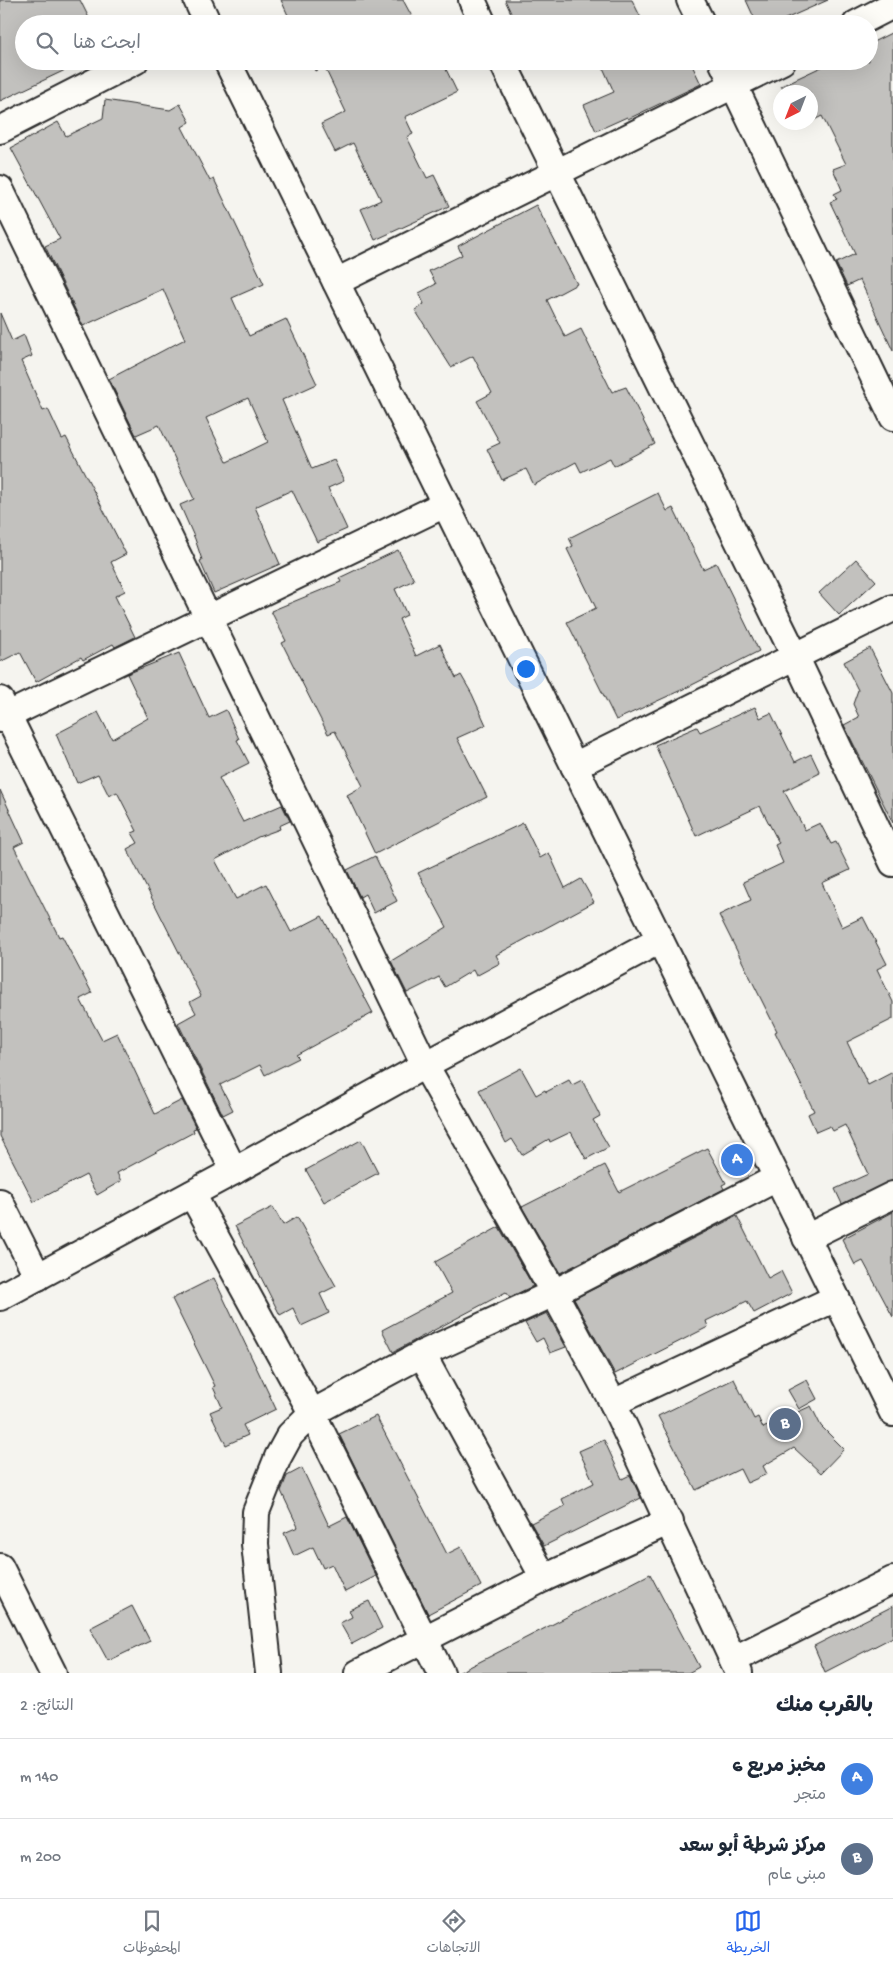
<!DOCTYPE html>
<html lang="ar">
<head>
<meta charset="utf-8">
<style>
  :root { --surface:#fff; --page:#f2f2f3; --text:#1f2937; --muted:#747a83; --line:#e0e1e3; --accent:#2563eb }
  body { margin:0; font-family:"Gochi Hand","Playpen Sans Arabic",sans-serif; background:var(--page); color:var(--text); direction:rtl }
  .compass { position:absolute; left:773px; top:85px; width:45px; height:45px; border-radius:50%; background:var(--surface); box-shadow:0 5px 20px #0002; rotate:222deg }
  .you { position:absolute; left:525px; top:668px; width:18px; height:18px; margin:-12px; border:4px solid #fff; border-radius:50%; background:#1a73e8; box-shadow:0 0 0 8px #1a73e833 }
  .badge { display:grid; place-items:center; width:32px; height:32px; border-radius:50%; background:var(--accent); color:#fff; font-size:16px; font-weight:700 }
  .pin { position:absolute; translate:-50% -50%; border:2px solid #fff; box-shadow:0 1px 5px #0006 }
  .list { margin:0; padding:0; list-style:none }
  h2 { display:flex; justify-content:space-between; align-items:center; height:65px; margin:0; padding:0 20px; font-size:21px }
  h2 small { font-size:16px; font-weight:400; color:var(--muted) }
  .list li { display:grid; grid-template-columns:32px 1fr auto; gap:15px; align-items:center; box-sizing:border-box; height:80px; padding:0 20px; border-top:1px solid var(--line) }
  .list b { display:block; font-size:19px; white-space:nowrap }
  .list p { margin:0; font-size:16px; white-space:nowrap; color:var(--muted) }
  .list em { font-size:16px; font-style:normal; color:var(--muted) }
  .icon { flex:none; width:28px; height:28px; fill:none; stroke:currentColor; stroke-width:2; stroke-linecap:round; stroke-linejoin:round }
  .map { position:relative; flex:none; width:893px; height:1673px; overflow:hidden; direction:ltr }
  .search { position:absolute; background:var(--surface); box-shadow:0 5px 20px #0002; left:15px; right:15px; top:15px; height:55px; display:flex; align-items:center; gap:12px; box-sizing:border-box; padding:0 18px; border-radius:28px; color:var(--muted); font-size:19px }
  .sheet { height:225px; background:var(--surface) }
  nav { display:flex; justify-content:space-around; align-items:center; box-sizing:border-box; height:70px; border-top:1px solid var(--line); background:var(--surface); font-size:14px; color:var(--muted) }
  nav a { display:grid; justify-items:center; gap:2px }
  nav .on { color:var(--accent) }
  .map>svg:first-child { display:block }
  .building { fill:#c2c1be; stroke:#2b2b2b; fill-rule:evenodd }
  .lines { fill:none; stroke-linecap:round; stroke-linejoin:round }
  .minor-casing { stroke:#2b2b2b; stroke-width:30 }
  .minor { stroke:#fdfcf7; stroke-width:26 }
</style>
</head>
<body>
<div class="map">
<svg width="893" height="1673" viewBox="0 0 893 1673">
  <rect width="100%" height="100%" fill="#f5f4ef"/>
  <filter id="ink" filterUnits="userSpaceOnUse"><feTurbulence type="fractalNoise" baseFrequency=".02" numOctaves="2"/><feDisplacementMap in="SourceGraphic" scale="10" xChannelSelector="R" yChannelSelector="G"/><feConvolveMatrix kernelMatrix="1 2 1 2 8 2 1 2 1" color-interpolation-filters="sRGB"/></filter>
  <g filter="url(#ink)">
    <!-- building -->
    <g class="building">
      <path d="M0 0H80L92 24H24V61L82 62 0 101Z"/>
      <path d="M281 0H403L416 24H292Z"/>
      <path d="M505 0H632L644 24H516Z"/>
      <path d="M746 0H828L774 24H757Z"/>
      <path d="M893 32V351L860 280 847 286 836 263 855 254 830 202 837 199 834 194 842 190 833 169 846 164 822 116 810 122V92H785L781 86 834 61H869V44Z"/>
      <path d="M311 61H442L457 92 405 117 413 134 407 137 427 178 434 175 449 206 375 240 361 209 381 200 353 143 335 152 321 124 346 112 324 66 315 71Z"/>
      <path d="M600 61H690L701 84 628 119 627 117 596 131 584 105 614 92Z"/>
      <path d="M105 100 170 110 180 104 190 122 182 127 210 181 214 179 264 284 232 298 249 336 286 319 317 384 282 400 312 469 334 460 344 481 328 488 347 529 317 542 292 490 255 507 280 564 214 593 200 561 202 560 195 539 180 505 194 499 159 425 136 435 109 379 185 339 163 289 83 326 45 246 60 239 11 148 58 122 66 136 103 118ZM248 398 268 442 227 462 206 418Z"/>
      <path d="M536 205 577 284 547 300 565 337 581 329 612 392 626 387 655 444 614 466 610 458 581 472 576 462 534 485 526 469 502 480 487 449 500 443 477 401 492 393 473 356 451 367 415 310 424 304 419 293 436 284 429 271 462 255 458 246Z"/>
      <path d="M0 313 12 341 24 335 32 356 21 361 43 411 48 409 62 439 66 437 126 554 111 562 125 591 115 596 135 637 115 647 113 644 83 660 81 657 36 682 20 652 0 662Z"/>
      <path d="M658 493 667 511 673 508 703 569 716 563 759 651 690 686 616 720 567 622 596 608 567 549 573 546 569 538Z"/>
      <path d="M398 550 414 580 395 589 407 615 399 619 416 656 440 644 456 678 461 675 472 694 486 725 457 738 487 797 375 854 347 795 363 786 335 731 328 734 282 643 286 641 271 611 341 582 339 578Z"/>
      <path d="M856 559 876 581 839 615 819 593Z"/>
      <path d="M870 648 893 693V823L844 725 859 717 853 704 858 690 844 662Z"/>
      <path d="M179 653 209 718 226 710 239 739 237 740 249 763 219 778 243 822 282 805 290 821 279 826 280 829 258 837 215 860 236 899 266 884 291 932 322 916 373 1013 296 1055 299 1058 265 1075 260 1065 220 1085 233 1110 223 1115 178 1023 196 1013 190 1002 201 996 127 849 138 843 132 833 137 831 117 792 109 796 98 774 77 783 56 734 98 712 112 739 148 718 127 674Z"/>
      <path d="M755 707 760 718 771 713 795 762 811 754 820 773 784 791 805 830 820 823 831 844 836 842 850 870 822 883 842 927 863 917 887 964 877 969 893 1002V1019L847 1042 868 1085 893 1072V1180L842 1204 835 1189 868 1174 845 1125 833 1131 830 1126 816 1132 808 1114 814 1111 775 1032 777 1031 719 915 751 900 743 882 783 863 775 845 779 843 760 806 696 836 655 745 697 727 700 732Z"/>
      <path d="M0 790 24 842 14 847 59 937 62 936 92 993 80 999 102 1040 117 1033 155 1114 182 1100 196 1128 193 1129 194 1132 117 1173 121 1181 97 1195 86 1175 34 1202 0 1136Z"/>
      <path d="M523 823 540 858 549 853 565 888 581 879 594 902 496 955 500 963 476 976 473 970 445 987 439 977 407 993 391 961 447 927 418 873Z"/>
      <path d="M375 856 397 901 374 913 365 894 360 897 347 870Z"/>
      <path d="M521 1068 536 1095 545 1090 546 1092 569 1080 572 1085 582 1080 600 1116 593 1120 609 1147 586 1159 571 1132 550 1142 549 1139 522 1155 512 1139 506 1143 479 1090Z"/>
      <path d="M361 1140 378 1173 324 1202 306 1170Z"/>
      <path d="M707 1148 726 1183 722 1185 724 1189 560 1273 522 1207 605 1165 619 1192Z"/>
      <path d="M273 1207 283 1225 297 1217 336 1286 320 1294 329 1313 301 1326 293 1308 280 1315 235 1226Z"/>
      <path d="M893 1212V1317L863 1261 855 1265 842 1239Z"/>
      <path d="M737 1216 768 1278 781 1271 792 1293 754 1313 747 1301 706 1321 708 1327 615 1374 574 1299Z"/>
      <path d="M499 1227 533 1286 510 1297 506 1292 393 1352 382 1330 452 1293 435 1262Z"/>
      <path d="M214 1278 276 1409 243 1425 248 1435 226 1445 210 1412 222 1407 213 1387 215 1386 172 1299Z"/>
      <path d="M547 1313 566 1347 550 1353 543 1338 536 1342 525 1323Z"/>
      <path d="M734 1379 754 1419 758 1417 763 1428 811 1406 821 1426 844 1449 821 1473 794 1448 763 1466 767 1474 747 1483 740 1469 696 1490 658 1416Z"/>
      <path d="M807 1380 817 1399 799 1409 788 1390Z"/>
      <path d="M376 1416 447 1554 461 1547 481 1586 428 1614 339 1434Z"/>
      <path d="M604 1440 622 1479 630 1475 641 1498 544 1546 531 1523 565 1506 562 1499 594 1483 579 1451Z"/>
      <path d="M302 1468 329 1526 347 1517 376 1576 345 1592 332 1564 323 1568 313 1547 294 1556 284 1533 298 1527 281 1491 287 1476Z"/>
      <path d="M650 1574 699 1667 688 1673H458Z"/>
      <path d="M369 1601 382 1628 352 1644 340 1623 352 1617 349 1610Z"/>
      <path d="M132 1606 150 1641 108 1661 90 1628Z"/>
      <path d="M893 1606V1637L825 1672 814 1646Z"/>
    </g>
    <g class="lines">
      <defs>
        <g id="minor">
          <path d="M197 0 208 24"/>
          <path d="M472 0 483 24"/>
          <path d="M690 0 702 24"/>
          <path d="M856 24 893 5"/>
          <path d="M227 61 893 1413"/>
          <path d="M502 61 795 656 893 863"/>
          <path d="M722 61 893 417"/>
          <path d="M0 130 135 61"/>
          <path d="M0 189 425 1065 554 1293 613 1403 739 1673"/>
          <path d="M336 282 782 61"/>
          <path d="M0 700 234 1171"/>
          <path d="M0 719 445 504"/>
          <path d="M574 766 893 608"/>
          <path d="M192 1194 312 1413 441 1673"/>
          <path d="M0 1202 38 1277"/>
          <path d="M806 1238 893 1195"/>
          <path d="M0 1297 234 1171 425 1065 660 940"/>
          <path d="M613 1403 836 1298"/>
          <path d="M0 1567 53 1673"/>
          <path d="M544 1578 422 1354 554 1293 777 1178"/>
          <path d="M733 1660 893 1580"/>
          <path d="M269 1673 255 1544 256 1512 278 1457 290 1435 312 1413 422 1354"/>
          <path d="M358 1673 544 1578 670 1521"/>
        </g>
      </defs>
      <!-- minor casing -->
      <use href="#minor" class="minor-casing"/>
      <!-- minor -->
      <use href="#minor" class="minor"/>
    </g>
  </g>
</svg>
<svg class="compass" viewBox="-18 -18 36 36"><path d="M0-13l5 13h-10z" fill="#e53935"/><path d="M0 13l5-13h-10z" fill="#747a83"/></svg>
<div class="you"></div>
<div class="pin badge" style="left:737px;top:1160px;background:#3f7fe0">A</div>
<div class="pin badge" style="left:785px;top:1424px;background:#5c6f8a">B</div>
<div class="search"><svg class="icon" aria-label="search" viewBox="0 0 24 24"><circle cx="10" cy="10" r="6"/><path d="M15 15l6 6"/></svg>ابحث هنا</div>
</div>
<section class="sheet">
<h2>بالقرب منك<small>النتائج: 2</small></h2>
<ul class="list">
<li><span class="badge" style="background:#3f7fe0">A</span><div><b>مخبز مربع 6</b><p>متجر</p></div><em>140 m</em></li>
<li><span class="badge" style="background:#5c6f8a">B</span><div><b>مركز شرطة أبو سعد</b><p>مبنى عام</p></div><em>200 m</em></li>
</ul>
</section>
<nav>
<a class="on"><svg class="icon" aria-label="map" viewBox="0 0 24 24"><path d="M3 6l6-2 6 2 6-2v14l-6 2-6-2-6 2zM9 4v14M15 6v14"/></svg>الخريطة</a>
<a><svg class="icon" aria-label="directions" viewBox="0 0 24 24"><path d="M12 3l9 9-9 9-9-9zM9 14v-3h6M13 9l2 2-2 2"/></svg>الاتجاهات</a>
<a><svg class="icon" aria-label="saved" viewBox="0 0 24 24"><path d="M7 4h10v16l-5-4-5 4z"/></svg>المحفوظات</a>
</nav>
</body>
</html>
